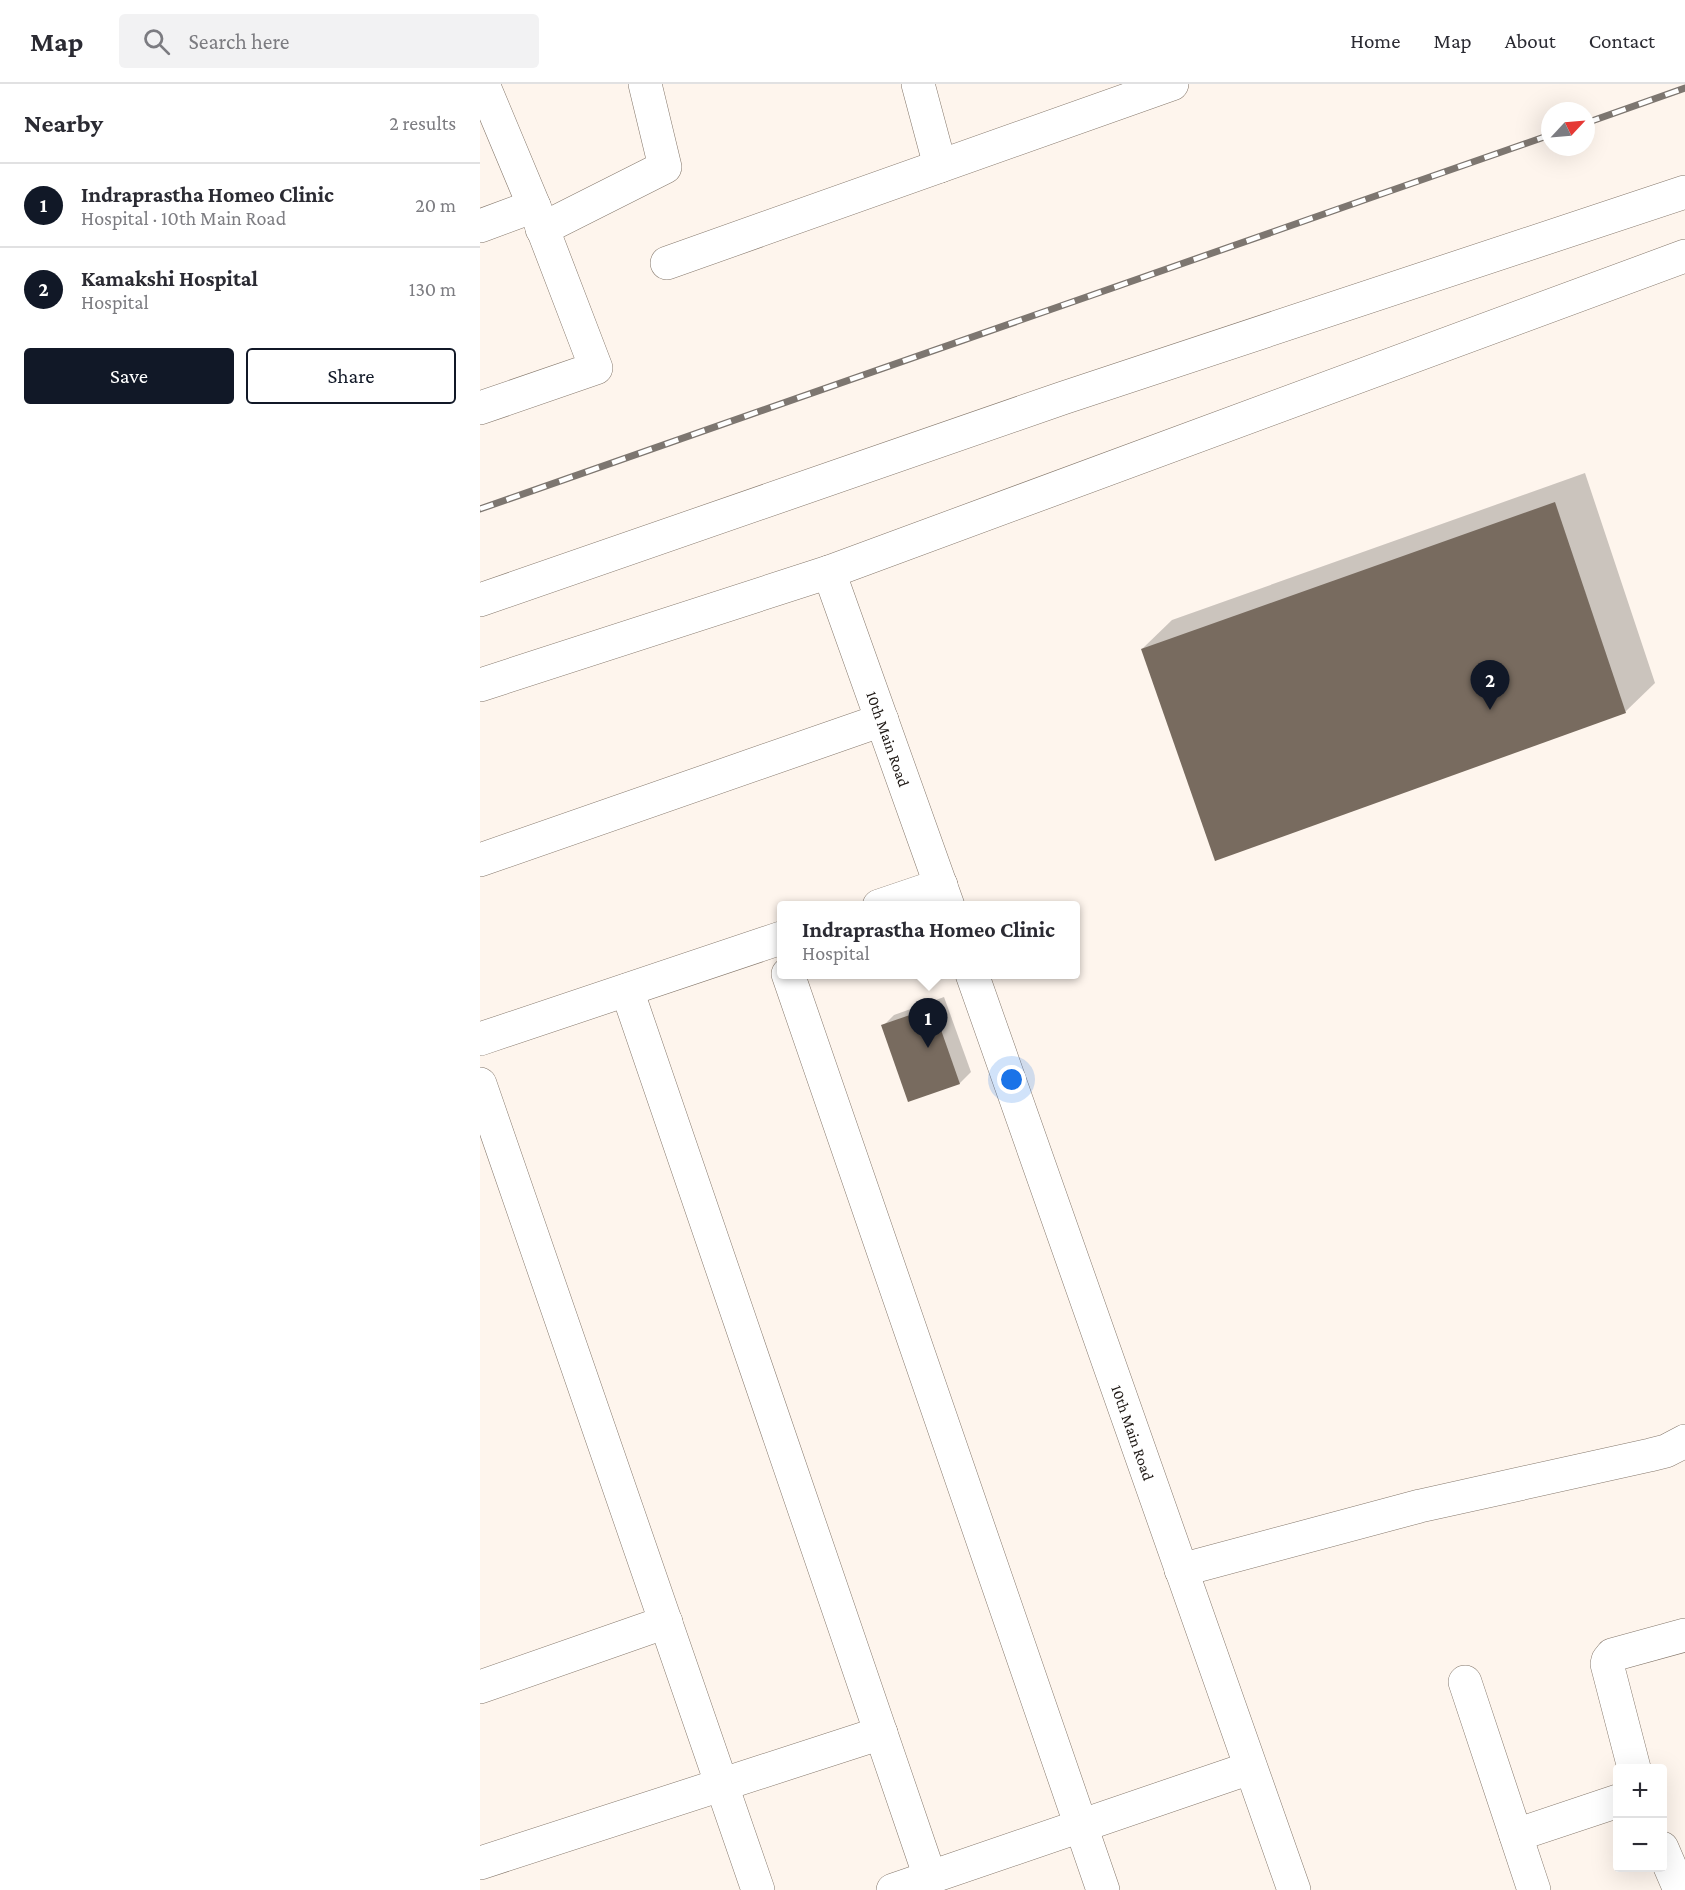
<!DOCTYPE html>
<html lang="en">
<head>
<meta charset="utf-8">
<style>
  :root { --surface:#fff; --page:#f2f2f3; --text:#2b2b33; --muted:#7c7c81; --line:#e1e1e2; --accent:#111827 }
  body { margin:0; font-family:"Crimson Pro",serif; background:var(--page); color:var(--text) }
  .controls { position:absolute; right:18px; bottom:18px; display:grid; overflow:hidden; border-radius:6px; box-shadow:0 6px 24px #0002 }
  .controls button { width:54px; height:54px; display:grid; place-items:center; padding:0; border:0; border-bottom:2px solid var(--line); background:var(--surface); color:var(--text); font:30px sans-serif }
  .compass { position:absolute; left:1061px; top:18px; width:54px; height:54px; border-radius:50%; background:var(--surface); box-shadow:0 6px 24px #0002; rotate:64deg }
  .you { position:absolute; left:532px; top:996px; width:21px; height:21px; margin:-15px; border:4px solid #fff; border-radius:50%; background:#1a73e8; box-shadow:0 0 0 9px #1a73e833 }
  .badge { display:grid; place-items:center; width:39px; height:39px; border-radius:50%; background:var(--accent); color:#fff; font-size:20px; font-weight:700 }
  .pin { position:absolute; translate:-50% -50px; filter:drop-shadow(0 2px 3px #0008) }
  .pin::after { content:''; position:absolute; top:32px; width:21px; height:18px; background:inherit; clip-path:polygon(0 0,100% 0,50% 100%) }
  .popup { position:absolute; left:297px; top:817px; width:303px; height:78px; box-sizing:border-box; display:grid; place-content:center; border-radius:6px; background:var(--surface); filter:drop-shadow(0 2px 4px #0005); font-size:20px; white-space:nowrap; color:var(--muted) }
  .popup b { font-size:22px; color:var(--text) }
  .popup::after { content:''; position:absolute; left:50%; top:100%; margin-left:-12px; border:12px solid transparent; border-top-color:var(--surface) }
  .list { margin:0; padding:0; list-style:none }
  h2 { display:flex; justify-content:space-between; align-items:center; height:78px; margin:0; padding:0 24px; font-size:26px }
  h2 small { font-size:20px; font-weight:400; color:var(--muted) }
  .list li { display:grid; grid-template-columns:39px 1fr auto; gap:18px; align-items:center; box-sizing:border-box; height:84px; padding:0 24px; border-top:2px solid var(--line) }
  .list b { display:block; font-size:22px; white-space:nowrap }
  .list p { margin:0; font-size:20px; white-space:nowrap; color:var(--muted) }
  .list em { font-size:20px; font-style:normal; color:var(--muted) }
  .actions { display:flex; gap:12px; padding:18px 24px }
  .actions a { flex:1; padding:14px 0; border:2px solid var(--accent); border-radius:6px; text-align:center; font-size:21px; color:var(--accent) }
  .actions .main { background:var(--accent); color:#fff }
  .icon { flex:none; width:33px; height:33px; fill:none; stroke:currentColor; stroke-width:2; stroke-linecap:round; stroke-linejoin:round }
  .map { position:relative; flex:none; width:1205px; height:1806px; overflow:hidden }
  header { display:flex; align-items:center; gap:36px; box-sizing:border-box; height:84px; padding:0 30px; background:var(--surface); border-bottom:2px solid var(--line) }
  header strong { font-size:28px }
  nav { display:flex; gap:33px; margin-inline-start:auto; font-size:21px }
  .search { width:420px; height:54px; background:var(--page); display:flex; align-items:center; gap:15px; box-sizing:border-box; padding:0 21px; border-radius:6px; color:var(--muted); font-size:22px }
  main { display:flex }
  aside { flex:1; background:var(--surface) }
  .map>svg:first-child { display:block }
  .shadow { fill:#0003 }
  .building { fill:#786b5f }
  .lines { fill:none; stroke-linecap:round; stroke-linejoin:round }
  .minor-casing { stroke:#85786c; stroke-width:34 }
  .minor { stroke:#fff; stroke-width:33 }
  .rail-casing { stroke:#7d7670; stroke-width:7 }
  .rail { stroke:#fff; stroke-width:4.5; stroke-dasharray:14; stroke-linecap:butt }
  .labels { text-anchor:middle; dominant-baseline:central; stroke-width:5; stroke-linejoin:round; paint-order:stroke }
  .street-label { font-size:16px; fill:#1f1915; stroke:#fff }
</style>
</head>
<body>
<header>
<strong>Map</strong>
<div class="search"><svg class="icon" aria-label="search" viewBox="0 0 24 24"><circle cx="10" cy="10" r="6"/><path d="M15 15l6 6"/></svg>Search here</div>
<nav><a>Home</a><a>Map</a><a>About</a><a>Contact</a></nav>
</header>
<main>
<aside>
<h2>Nearby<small>2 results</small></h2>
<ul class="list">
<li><span class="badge">1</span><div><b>Indraprastha Homeo Clinic</b><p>Hospital · 10th Main Road</p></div><em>20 m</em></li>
<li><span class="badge">2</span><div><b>Kamakshi Hospital</b><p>Hospital</p></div><em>130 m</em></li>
</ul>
<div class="actions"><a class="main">Save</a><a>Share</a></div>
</aside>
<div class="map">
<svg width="1205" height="1806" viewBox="0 0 1205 1806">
  <rect width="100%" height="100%" fill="#fef5ed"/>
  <!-- shadow -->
  <g class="shadow">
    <path d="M1105 389 1175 599 1145 628 662 565 692 536Z"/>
    <path d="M464 913 491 988 480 999 429 1016 403 942 414 931Z"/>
  </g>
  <!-- building -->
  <g class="building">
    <path d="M1075 418 1146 629 735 777 661 565Z"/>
    <path d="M453 923 480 1000 428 1018 401 941Z"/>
  </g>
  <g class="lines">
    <defs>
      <g id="minor">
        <path d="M438 0 460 82"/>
        <path d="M0 142 54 122"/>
        <path d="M62 145 185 83 165 0"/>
        <path d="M187 179 692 0"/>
        <path d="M0 324 116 284 54 122 3 0"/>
        <path id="s1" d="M349 488 468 822"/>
        <path d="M0 516 583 314 1205 108"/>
        <path d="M0 601 349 488 1205 172"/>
        <path d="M0 776 402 636"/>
        <path d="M399 822 461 801"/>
        <path d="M308 890 623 1806"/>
        <path id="s2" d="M492 890 814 1806"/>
        <path d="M147 906 450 1793"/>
        <path d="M0 955 301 854"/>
        <path d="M0 1000 278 1806"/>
        <path d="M701 1486 940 1422 1170 1371 1186 1367 1205 1357"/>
        <path d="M985 1598 1054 1806"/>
        <path d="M0 1603 186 1538"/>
        <path d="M1154 1684 1127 1580 1128 1576 1132 1571 1205 1551"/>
        <path d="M1036 1751 1138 1717"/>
        <path d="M1182 1764 1200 1806"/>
        <path d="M0 1779 401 1649"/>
        <path d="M413 1806 770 1684"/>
      </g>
    </defs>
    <!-- minor casing -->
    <use href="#minor" class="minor-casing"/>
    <!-- minor -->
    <use href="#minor" class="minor"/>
    <defs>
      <g id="rail">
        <path d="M1106 39 1205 4"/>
        <path d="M0 425 1070 51"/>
      </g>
    </defs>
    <!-- rail casing -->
    <use href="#rail" class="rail-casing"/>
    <!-- rail -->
    <use href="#rail" class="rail"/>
  </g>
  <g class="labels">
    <!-- street labels -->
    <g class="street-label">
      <text stroke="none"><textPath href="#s1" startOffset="177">10th Main Road</textPath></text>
      <text stroke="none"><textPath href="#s2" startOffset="486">10th Main Road</textPath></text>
    </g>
  </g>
</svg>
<div class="controls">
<button>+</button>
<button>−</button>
</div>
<svg class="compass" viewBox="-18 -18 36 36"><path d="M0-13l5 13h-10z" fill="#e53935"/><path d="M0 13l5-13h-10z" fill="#7c7c81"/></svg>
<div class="you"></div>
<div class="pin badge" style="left:448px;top:964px">1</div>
<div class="popup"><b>Indraprastha Homeo Clinic</b>Hospital</div>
<div class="pin badge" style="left:1010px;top:626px">2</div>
</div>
</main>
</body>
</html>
